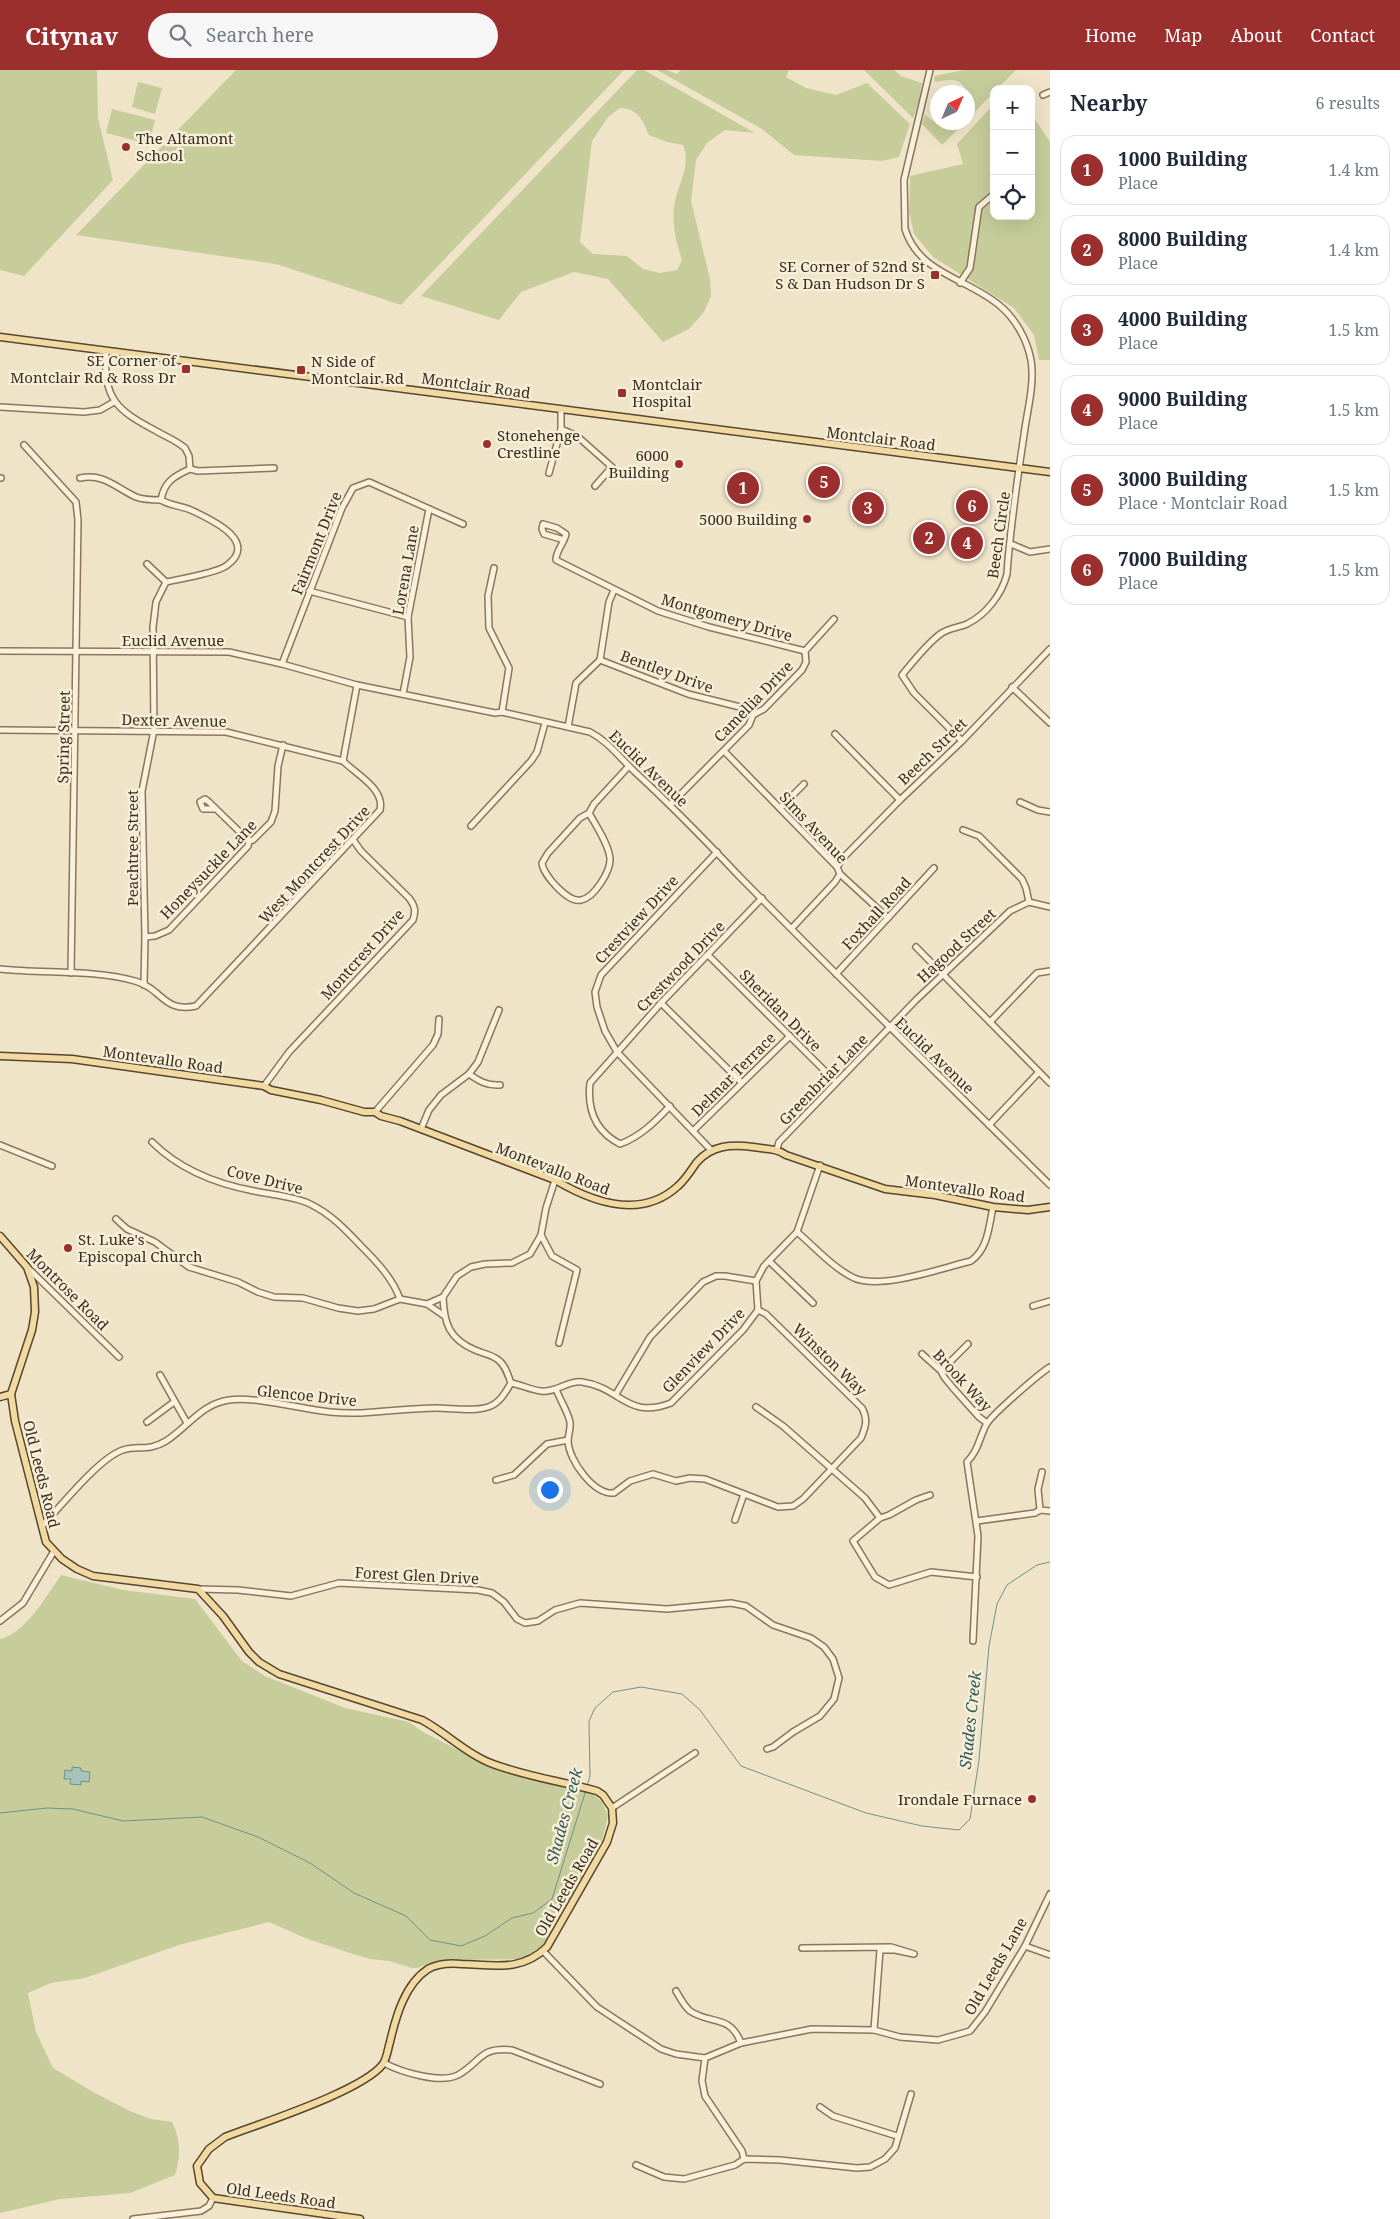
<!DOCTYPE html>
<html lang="en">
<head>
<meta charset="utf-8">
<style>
  :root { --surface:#fff; --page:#f6f6f7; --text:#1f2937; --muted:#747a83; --line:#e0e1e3; --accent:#9a2f2d }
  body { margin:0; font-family:"Noto Serif",serif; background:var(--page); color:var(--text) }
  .controls { position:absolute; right:15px; top:15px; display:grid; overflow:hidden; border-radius:10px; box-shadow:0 5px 20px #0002 }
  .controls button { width:45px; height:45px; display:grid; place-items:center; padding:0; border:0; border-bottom:1px solid var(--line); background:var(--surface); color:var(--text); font:25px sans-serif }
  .compass { position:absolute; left:930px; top:15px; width:45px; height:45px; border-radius:50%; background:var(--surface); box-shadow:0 5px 20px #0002; rotate:44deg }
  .you { position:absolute; left:549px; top:1419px; width:18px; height:18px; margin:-12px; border:4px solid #fff; border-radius:50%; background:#1a73e8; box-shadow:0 0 0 8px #1a73e833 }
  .badge { display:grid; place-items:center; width:32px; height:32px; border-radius:50%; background:var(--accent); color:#fff; font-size:16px; font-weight:700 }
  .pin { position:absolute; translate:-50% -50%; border:2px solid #fff; box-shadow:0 1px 5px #0006 }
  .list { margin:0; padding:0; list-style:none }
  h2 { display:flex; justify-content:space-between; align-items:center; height:65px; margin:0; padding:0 20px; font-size:21px }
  h2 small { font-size:16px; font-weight:400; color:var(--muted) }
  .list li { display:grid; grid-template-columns:32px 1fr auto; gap:15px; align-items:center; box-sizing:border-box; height:70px; margin:0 10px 10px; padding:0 10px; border:1px solid var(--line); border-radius:15px }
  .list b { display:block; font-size:19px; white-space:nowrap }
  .list p { margin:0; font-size:16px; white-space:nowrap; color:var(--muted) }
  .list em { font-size:16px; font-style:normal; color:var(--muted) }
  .icon { flex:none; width:28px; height:28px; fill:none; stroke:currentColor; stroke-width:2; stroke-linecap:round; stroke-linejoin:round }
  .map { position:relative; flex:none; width:1050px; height:2149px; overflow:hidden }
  header { display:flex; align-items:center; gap:30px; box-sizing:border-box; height:70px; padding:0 25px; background:var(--accent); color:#fff }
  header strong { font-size:24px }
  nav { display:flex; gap:28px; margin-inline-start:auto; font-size:18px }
  .search { width:350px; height:45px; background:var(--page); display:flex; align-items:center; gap:12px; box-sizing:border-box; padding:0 18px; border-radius:28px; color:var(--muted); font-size:19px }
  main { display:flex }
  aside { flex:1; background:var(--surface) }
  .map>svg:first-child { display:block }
  .green { fill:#c6cd9b; fill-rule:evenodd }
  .water { fill:#a9c3bc; stroke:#6f918a }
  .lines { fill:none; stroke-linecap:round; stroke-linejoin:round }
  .stream { stroke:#6f918a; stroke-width:1 }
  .minor-casing { stroke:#8b765d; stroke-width:8 }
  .major-casing { stroke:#594430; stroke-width:9 }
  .minor { stroke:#f9f1db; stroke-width:5 }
  .major { stroke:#f1daa1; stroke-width:6 }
  .poi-dot { fill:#9a2f2d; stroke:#f6eed7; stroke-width:2 }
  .labels { text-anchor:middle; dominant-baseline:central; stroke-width:5; stroke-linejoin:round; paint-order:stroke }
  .poi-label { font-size:15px; fill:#3b2e20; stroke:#f6eed7; text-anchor:start }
  .street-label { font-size:15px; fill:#3b2e20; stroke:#f6eed7 }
  .water-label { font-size:16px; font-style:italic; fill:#305b59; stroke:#f6eed7 }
</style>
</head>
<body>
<header>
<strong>Citynav</strong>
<div class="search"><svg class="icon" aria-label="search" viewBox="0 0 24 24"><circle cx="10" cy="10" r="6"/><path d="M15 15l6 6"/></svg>Search here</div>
<nav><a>Home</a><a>Map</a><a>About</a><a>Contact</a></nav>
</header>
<main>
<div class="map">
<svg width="1050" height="2149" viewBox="0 0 1050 2149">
  <rect width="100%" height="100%" fill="#efe4c8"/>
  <!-- green -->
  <g class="green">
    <path d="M0 0H97L98 48 113 110 24 206 0 200Z"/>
    <path d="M236 0H624L401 235 276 194 76 165Z"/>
    <path d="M637 0H644L755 63 725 60 707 73 696 90 691 131 710 209 711 226 704 242 689 259 663 272 608 209 574 202 521 222 499 250 421 226ZM620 38C639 39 642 50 649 65L667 72 683 75C692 95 677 116 674 136 672 155 676 172 682 190L677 200 660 203 643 199 627 186 593 184 580 172 592 71 608 47Z"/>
    <path d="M657 0H667L677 4 681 0H789L786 7 806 18 836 25 867 13 910 54 899 87 882 91 794 85 762 59Z"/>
    <path d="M864 0H894L901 6 922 13 919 30 913 48Z"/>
    <path d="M964 0H1016L997 19H994V22L968 49V22H962L964 17C957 6 945 11 935 12L934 6Z"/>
    <path d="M138 12 162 18 155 44 132 37Z"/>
    <path d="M994 34V146H1031V43L1050 72V290H1039L1034 265 1014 238 933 187 914 164 909 142 910 106 963 94 957 74Z"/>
    <path d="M112 39 155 50 149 74 106 63Z"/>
    <path d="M925 45 943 59 955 53H964L942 75 922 54Z"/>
    <path d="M61 1505 123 1520 195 1529 242 1591 265 1606 345 1638 409 1652 423 1662 472 1687 531 1708 593 1724 602 1732 608 1746 602 1771 543 1875 521 1889 439 1890 417 1898H412L389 1891 370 1889 350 1883 305 1868 269 1852 179 1875 85 1908 51 1913 28 1923 36 1962 53 1998 95 2023 130 2041 151 2049 172 2052C181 2070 181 2086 175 2105L130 2123 60 2129 0 2143V1569C25 1564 47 1525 61 1505Z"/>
  </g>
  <!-- water -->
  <path class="water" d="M72 1697 81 1698V1701L90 1702 89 1712 81 1711V1715L70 1714 71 1709H64L65 1700 72 1701Z"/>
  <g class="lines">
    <!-- stream -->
    <g class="stream">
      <path d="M587 1716 590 1706 589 1651 595 1638 613 1622 641 1617 682 1624 700 1640 741 1696 866 1743 922 1756 959 1760 970 1749 979 1690 989 1576 997 1534 1007 1515 1037 1495 1050 1492"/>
      <path d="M0 1743 47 1738 73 1739 123 1751 202 1747 258 1767 310 1793 354 1823 406 1846 430 1870 461 1876 485 1866 512 1848 533 1843 552 1829 586 1720"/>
    </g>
    <defs>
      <g id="minor">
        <path d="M930 0 904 110 905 159C919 204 967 208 999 235 1015 248 1027 269 1031 290 1035 314 1027 341 1024 365 1017 411 1010 458 1007 504 1002 524 986 545 967 554 958 558 947 558 939 565 925 576 913 592 902 605L914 623 962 671"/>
        <path d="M1043 25 1050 22"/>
        <path d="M960 213 970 198 979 137 993 125"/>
        <path d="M106 281C103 329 116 340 158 362 167 367 177 371 185 378L189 386 190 399"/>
        <path d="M0 337 84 342 100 340 114 332"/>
        <path d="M561 339V359L577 366 612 397 595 416"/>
        <path d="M24 375 76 432 78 450 71 903"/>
        <path d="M549 403 561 359"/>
        <path d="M0 408H1"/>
        <path d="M80 408C104 403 116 418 136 427 144 430 152 430 161 430"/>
        <path d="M161 430C164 412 174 406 190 399L198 401 274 398"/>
        <path d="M564 470 544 464 542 459 543 454 557 458 566 464C564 474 556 480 556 490L658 541 709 557 805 581"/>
        <path d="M1011 474 1030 482 1050 479"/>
        <path d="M147 494 166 512"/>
        <path d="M494 498 488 526 489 558 509 598 502 642"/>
        <path d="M309 521 408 547"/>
        <path d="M0 581 229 582 282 594 357 615 495 643 502 642 590 662C609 672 619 687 635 702 671 735 705 770 739 806 841 910 946 1012 1050 1115"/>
        <path d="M600 590 688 624 744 638 753 645"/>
        <path d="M282 594 342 438 353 418 369 412 463 454"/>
        <path d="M1012 617 1050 653"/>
        <path d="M403 624 410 587 408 547 429 439"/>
        <path d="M568 657 576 613 600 590 609 532 614 520"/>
        <path d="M0 660 226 662 343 691"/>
        <path d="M835 664 900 730"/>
        <path d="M724 681 837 797 840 804 888 848"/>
        <path d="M1020 732 1038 740 1050 742"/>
        <path d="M670 735 749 655 753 645 764 639 802 600 806 592 805 581 834 549"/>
        <path d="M780 738 804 714"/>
        <path d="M215 739H203L200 732 205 729 209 732 249 771"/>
        <path d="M589 743C596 756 608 773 610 788 611 801 594 828 581 830 568 833 543 805 542 793L548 783 580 748 589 743 594 734 629 696"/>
        <path d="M471 756 531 691 537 682 545 653"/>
        <path d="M963 760 979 766 1022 809 1026 818 1029 832"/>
        <path d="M837 797 843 788 900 730 962 671 1050 579"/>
        <path d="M792 858 835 812 840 804"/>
        <path d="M145 867 155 866 169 860 248 776 249 771 253 770 271 752 275 741 278 696 283 675"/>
        <path d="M916 877 1050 1013"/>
        <path d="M708 885 836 1012"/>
        <path d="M0 899C44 904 92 899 135 911 163 919 163 943 196 936L380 740C385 719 357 705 343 691L357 615"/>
        <path d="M836 904 934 798"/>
        <path d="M144 915 145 867 142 721 154 660 153 557 156 532 166 512C180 509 216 503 226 496 260 472 212 450 193 441 183 436 171 436 161 430"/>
        <path d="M661 933 741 1012"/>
        <path d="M990 952 1037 903 1050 901"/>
        <path d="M469 1004C479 1011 487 1016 500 1015"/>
        <path d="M264 1016 289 982 413 850C416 841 415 836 409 828L361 781 354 771"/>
        <path d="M670 1036C656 1051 640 1067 620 1074 595 1061 587 1040 590 1013L661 933 762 828"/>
        <path d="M375 1042 433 975 438 964 439 949"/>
        <path d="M989 1055 1039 1002"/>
        <path d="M421 1059 429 1040 441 1025 469 1004 478 992 499 940"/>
        <path d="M693 1061 790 966"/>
        <path d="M152 1072C179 1099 217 1114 254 1121 271 1125 294 1126 310 1134 331 1144 346 1160 362 1177 377 1192 393 1209 400 1229"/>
        <path d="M0 1075 52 1096"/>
        <path d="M777 1079 779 1072 784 1067 916 930 1010 841 1029 832 1050 837"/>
        <path d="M711 1080 617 982 605 961 597 937 595 922 601 905 717 782"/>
        <path d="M116 1149 127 1159 155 1172 189 1197 238 1212 258 1222 274 1227 303 1228 338 1238 358 1241 374 1239 400 1229 427 1234 443 1245"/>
        <path d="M797 1162C815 1177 833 1198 854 1208 882 1220 941 1198 971 1191 988 1179 989 1156 993 1137"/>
        <path d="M541 1165 552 1186 577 1200 559 1273"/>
        <path d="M769 1191 813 1233"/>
        <path d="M28 1198 119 1287"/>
        <path d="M427 1234 443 1227 457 1206 471 1197 485 1194 512 1193 530 1184 541 1165 546 1138 555 1110"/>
        <path d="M1033 1236 1050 1231"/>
        <path d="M922 1284 941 1301 944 1307 953 1318 979 1347 987 1353"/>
        <path d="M941 1301 968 1274"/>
        <path d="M160 1305 187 1353"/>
        <path d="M511 1313C522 1315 531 1320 541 1321 556 1323 568 1310 582 1312 620 1317 627 1350 671 1333L743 1260 758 1240 756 1211 764 1196 797 1162 820 1095"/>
        <path d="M556 1319C560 1330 568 1342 570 1352 571 1359 568 1365 568 1371 569 1391 594 1425 614 1423L630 1411 653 1404 676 1411 690 1408 705 1409 778 1437 793 1436 803 1429 861 1368C866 1356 868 1349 862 1338L766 1244 758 1240"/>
        <path d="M616 1324 650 1267 703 1212 716 1206H725L756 1211"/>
        <path d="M756 1337 783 1356 865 1428 880 1448"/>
        <path d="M147 1352 174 1332"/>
        <path d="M496 1410 514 1405 547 1374 568 1370"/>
        <path d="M930 1425 916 1430 889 1445 880 1448 853 1471 875 1507 889 1515 931 1502 977 1507"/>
        <path d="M1040 1440 1038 1419 1042 1402"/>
        <path d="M735 1450 744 1424"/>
        <path d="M977 1451 1035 1443 1040 1440 1050 1441"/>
        <path d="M43 1455C61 1436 100 1387 123 1380 138 1375 148 1382 166 1371 188 1357 201 1334 229 1330 255 1326 302 1339 330 1342 365 1346 400 1338 436 1338 452 1338 473 1342 488 1337 500 1333 505 1323 511 1313 508 1305 505 1294 497 1289 491 1285 482 1283 475 1280 449 1269 444 1253 443 1227"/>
        <path d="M198 1519 238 1520 291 1526 339 1513 478 1520 492 1523 504 1532 517 1549 525 1553 538 1551 555 1540 580 1533 667 1539 731 1533 746 1536 773 1555 811 1568 824 1577 833 1589 839 1608 834 1629 820 1646 793 1662 773 1677 767 1679"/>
        <path d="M0 1551 23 1533 54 1481"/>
        <path d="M973 1571 978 1466 967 1392C978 1381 979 1369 986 1355 991 1345 1040 1303 1050 1297"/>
        <path d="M612 1738 695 1683"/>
        <path d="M1025 1876 1050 1885"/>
        <path d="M802 1878 891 1877 914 1884 895 1880H880L874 1960"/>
        <path d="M543 1881 597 1937 661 1979 676 1984 705 1988 741 1973 812 1959 874 1960 900 1967 938 1970 970 1961 985 1942 1025 1876 1050 1824"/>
        <path d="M676 1921C680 1928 684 1936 690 1941 711 1955 730 1944 741 1973"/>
        <path d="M705 1988 702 2011 705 2026 742 2081 744 2089"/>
        <path d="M384 1993C401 2002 440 2014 458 2005 483 1991 478 1977 512 1980L600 2014"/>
        <path d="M820 2037 833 2046 897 2066"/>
        <path d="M636 2095 664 2107 684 2109 735 2095 744 2089 780 2090 857 2098 870 2097 885 2089 895 2078 911 2024"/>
        <path d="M133 2149 201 2141 209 2136 213 2128"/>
      </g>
      <g id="major">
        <path d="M0 267 1050 402"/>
        <path d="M0 986 72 989 264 1016 271 1020 321 1030 364 1042H375L381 1046 400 1051 555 1110C592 1132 641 1150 678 1116 686 1109 691 1100 697 1092 712 1075 732 1074 753 1077 765 1079 776 1078 786 1085L885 1119 935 1125 993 1137 1028 1140 1050 1137"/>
        <path d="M0 1166 27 1197 34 1217 35 1242 32 1260 11 1324 15 1351 46 1472 62 1489 77 1499 93 1506 198 1519 223 1546 249 1582 259 1592 279 1604 422 1650C445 1662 464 1682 488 1692 522 1706 561 1711 597 1721L603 1725 612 1738 613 1753 607 1772 547 1877C521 1902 495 1895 462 1894 450 1893 439 1893 428 1899 405 1914 396 1946 390 1972 388 1978 387 1988 383 1994 363 2021 261 2053 225 2067L209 2079 197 2096 200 2113 213 2128 360 2149"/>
        <path d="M0 1327 11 1324"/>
      </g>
    </defs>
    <!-- minor casing -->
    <use href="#minor" class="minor-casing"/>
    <!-- major casing -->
    <use href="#major" class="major-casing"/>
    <!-- minor -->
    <use href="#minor" class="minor"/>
    <!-- major -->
    <use href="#major" class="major"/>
  </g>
  <!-- markers -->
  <g class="poi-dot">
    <circle cx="126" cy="77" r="5"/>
    <rect x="930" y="200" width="10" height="10" rx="2.5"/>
    <rect x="181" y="294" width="10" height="10" rx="2.5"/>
    <rect x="296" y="295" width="10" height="10" rx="2.5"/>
    <rect x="617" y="318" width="10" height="10" rx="2.5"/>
    <circle cx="487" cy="374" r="5"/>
    <circle cx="679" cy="394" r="5"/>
    <circle cx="807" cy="449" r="5"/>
    <circle cx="68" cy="1178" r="5"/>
    <circle cx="1032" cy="1729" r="5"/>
  </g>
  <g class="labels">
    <!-- poi labels -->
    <g class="poi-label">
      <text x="136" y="68">The Altamont<tspan x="136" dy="17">School</tspan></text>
      <text x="925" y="196" text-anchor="end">SE Corner of 52nd St<tspan x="925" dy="17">S &amp; Dan Hudson Dr S</tspan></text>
      <text x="176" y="290" text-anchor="end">SE Corner of<tspan x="176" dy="17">Montclair Rd &amp; Ross Dr</tspan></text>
      <text x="311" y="291">N Side of<tspan x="311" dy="17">Montclair Rd</tspan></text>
      <text x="632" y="314">Montclair<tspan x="632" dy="17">Hospital</tspan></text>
      <text x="497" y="365">Stonehenge<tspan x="497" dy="17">Crestline</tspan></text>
      <text x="669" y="385" text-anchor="end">6000<tspan x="669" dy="17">Building</tspan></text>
      <text x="797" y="449" text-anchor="end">5000 Building</text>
      <text x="78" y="1169">St. Luke's<tspan x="78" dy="17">Episcopal Church</tspan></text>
      <text x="1022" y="1729" text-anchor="end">Irondale Furnace</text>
    </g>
    <!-- street labels -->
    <g class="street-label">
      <text transform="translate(476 315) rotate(8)">Montclair Road</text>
      <text transform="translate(881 368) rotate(7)">Montclair Road</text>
      <text transform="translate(998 465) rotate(-82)">Beech Circle</text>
      <text transform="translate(316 473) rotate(-68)">Fairmont Drive</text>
      <text transform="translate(405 500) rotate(-80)">Lorena Lane</text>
      <text transform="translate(727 547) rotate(16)">Montgomery Drive</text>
      <text x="173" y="570">Euclid Avenue</text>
      <text transform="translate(667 601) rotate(20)">Bentley Drive</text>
      <text transform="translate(753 631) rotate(-46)">Camellia Drive</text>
      <text transform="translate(174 650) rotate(1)">Dexter Avenue</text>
      <text transform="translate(63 667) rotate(-89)">Spring Street</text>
      <text transform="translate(932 681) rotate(-44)">Beech Street</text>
      <text transform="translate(649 698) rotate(44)">Euclid Avenue</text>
      <text transform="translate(814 757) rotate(47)">Sims Avenue</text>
      <text transform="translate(132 778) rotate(-90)">Peachtree Street</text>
      <text transform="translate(314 794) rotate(-47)">West Montcrest Drive</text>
      <text transform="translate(208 799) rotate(-46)">Honeysuckle Lane</text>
      <text transform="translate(876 843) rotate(-47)">Foxhall Road</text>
      <text transform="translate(636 849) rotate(-47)">Crestview Drive</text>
      <text transform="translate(956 875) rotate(-43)">Hagood Street</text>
      <text transform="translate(362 884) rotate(-48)">Montcrest Drive</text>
      <text transform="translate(680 896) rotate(-46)">Crestwood Drive</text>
      <text transform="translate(781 940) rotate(45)">Sheridan Drive</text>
      <text transform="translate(935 985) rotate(44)">Euclid Avenue</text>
      <text transform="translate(163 989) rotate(8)">Montevallo Road</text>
      <text transform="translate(733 1004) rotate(-45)">Delmar Terrace</text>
      <text transform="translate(823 1009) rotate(-46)">Greenbriar Lane</text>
      <text transform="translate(553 1098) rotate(21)">Montevallo Road</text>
      <text transform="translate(265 1109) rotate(14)">Cove Drive</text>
      <text transform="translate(965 1118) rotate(8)">Montevallo Road</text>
      <text transform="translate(68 1219) rotate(45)">Montrose Road</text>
      <text transform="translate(703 1280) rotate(-46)">Glenview Drive</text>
      <text transform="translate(830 1289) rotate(44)">Winston Way</text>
      <text transform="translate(963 1310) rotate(47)">Brook Way</text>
      <text transform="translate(307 1325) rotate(6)">Glencoe Drive</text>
      <text transform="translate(42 1404) rotate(76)">Old Leeds Road</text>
      <text transform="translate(417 1505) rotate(3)">Forest Glen Drive</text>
      <text transform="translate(566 1817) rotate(-60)">Old Leeds Road</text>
      <text transform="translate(995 1896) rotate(-60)">Old Leeds Lane</text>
      <text transform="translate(281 2125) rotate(8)">Old Leeds Road</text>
    </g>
    <!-- water labels -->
    <g class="water-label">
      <text transform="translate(970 1650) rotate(-84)">Shades Creek</text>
      <text transform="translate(564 1746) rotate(-75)">Shades Creek</text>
    </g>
  </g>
</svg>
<div class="controls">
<button>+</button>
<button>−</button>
<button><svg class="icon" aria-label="locate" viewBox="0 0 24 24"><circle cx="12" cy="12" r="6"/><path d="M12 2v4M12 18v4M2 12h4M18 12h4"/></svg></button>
</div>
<svg class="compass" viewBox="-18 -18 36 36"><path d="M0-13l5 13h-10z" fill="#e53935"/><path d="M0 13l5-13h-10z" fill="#747a83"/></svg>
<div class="you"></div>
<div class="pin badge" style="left:743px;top:418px">1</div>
<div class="pin badge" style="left:929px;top:468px">2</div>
<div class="pin badge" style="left:868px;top:438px">3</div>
<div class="pin badge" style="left:967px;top:473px">4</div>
<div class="pin badge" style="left:824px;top:412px">5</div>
<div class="pin badge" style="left:972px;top:436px">6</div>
</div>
<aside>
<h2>Nearby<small>6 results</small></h2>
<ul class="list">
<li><span class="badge">1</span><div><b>1000 Building</b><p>Place</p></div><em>1.4 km</em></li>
<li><span class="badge">2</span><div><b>8000 Building</b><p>Place</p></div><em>1.4 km</em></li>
<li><span class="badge">3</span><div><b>4000 Building</b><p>Place</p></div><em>1.5 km</em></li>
<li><span class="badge">4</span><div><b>9000 Building</b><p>Place</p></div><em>1.5 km</em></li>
<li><span class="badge">5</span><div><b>3000 Building</b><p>Place · Montclair Road</p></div><em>1.5 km</em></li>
<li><span class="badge">6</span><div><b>7000 Building</b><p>Place</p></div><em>1.5 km</em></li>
</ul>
</aside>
</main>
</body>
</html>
